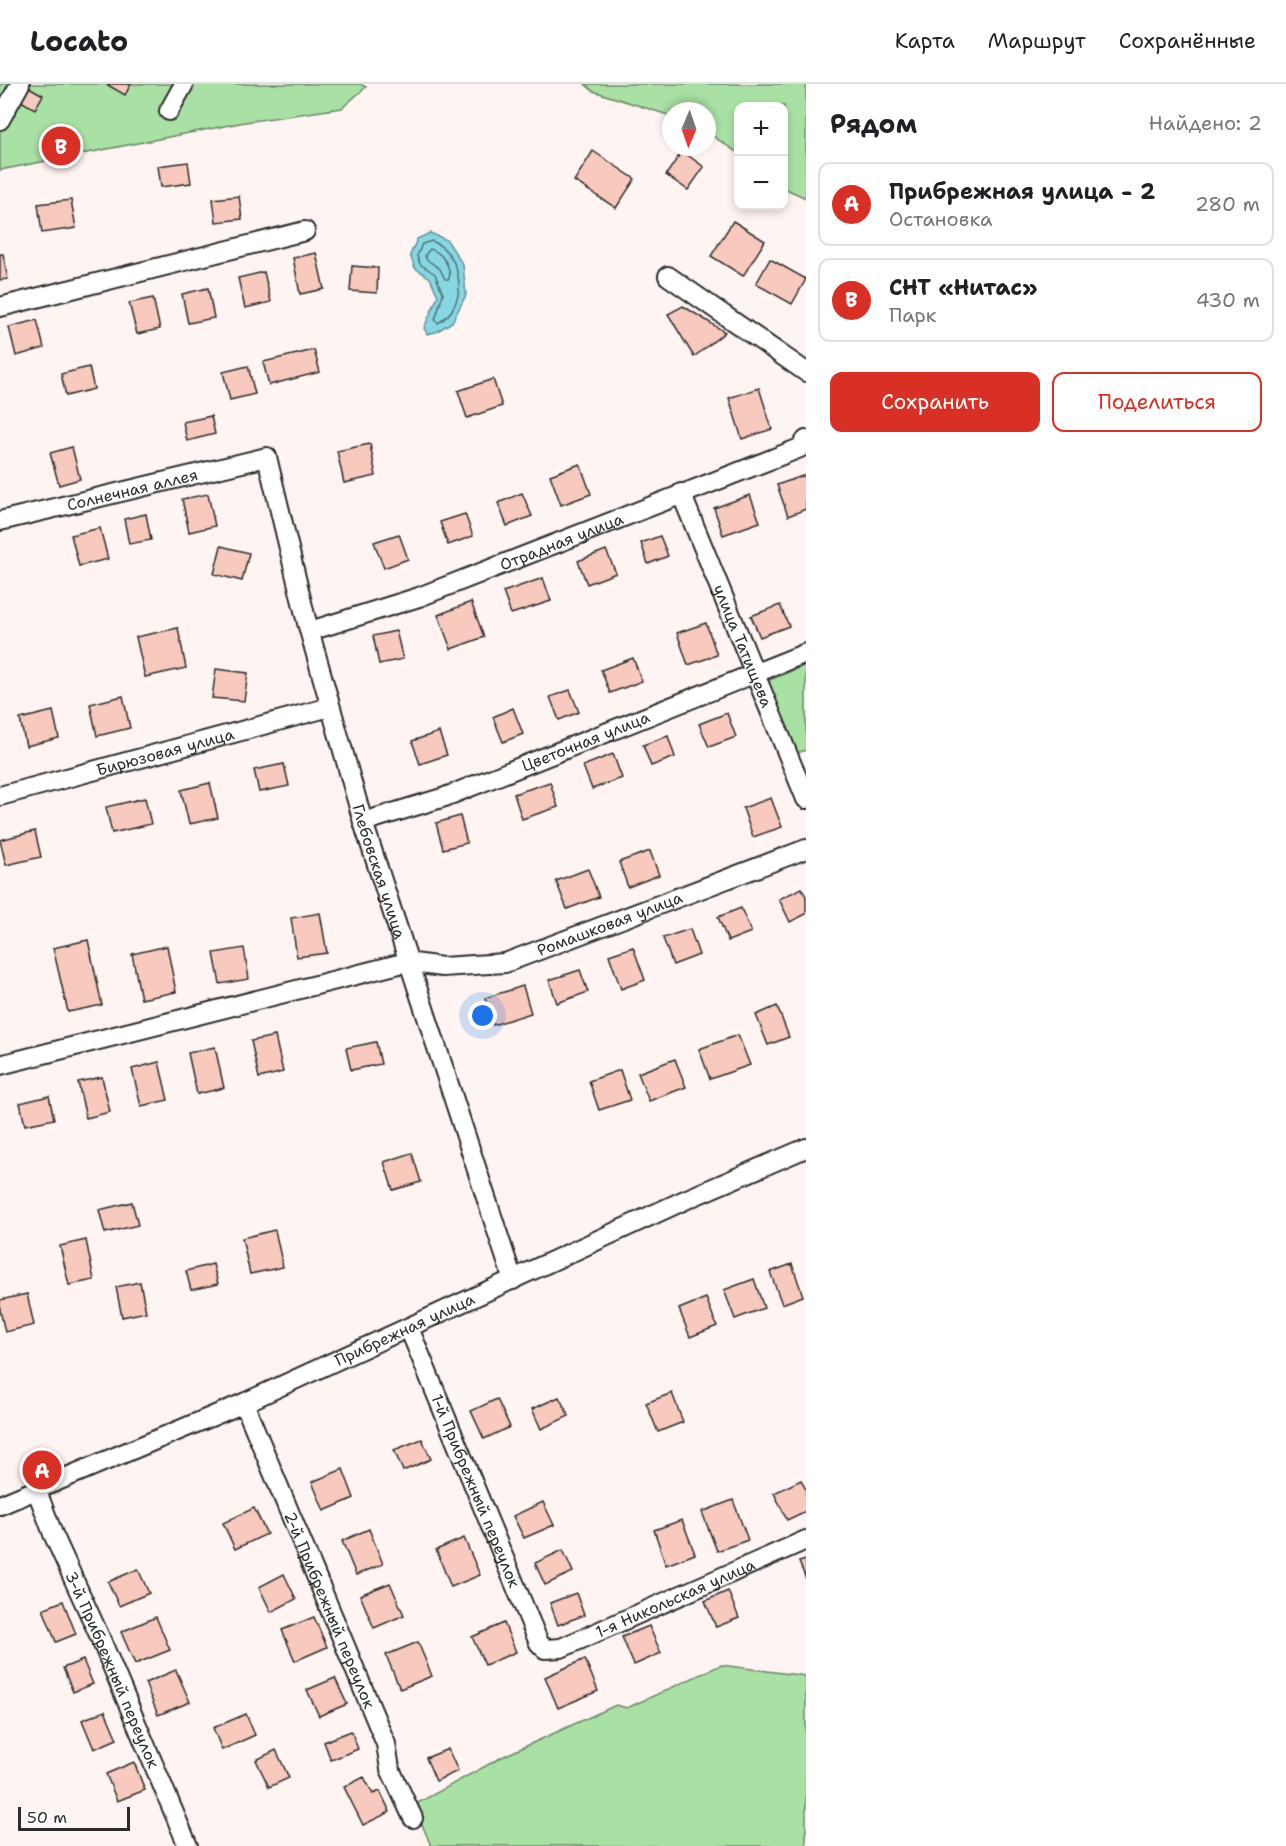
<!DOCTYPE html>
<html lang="ru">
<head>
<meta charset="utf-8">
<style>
  :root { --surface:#fff; --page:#f6f6f6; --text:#202124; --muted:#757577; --line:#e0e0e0; --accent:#d93025 }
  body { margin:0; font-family:"Shantell Sans",sans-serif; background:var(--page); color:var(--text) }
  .controls { position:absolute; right:18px; top:18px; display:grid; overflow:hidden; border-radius:12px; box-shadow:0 3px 9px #0003 }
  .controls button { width:54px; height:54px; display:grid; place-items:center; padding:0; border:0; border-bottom:2px solid var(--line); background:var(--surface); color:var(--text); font:30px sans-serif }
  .compass { position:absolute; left:662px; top:18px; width:54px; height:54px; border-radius:50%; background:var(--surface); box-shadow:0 3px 9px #0003; rotate:182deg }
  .scale { position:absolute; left:18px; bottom:15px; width:112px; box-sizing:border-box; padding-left:6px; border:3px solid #2b2b2b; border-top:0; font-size:16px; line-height:21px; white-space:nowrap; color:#2b2b2b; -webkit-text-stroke:4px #fff; paint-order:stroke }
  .you { position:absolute; left:483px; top:932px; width:21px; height:21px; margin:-15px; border:4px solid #fff; border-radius:50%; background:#1a73e8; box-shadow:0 0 0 9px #1a73e833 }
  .badge { display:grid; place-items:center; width:39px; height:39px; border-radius:50%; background:var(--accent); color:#fff; font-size:20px; font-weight:700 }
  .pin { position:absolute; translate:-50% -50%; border:3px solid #fff; box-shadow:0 2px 6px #0006 }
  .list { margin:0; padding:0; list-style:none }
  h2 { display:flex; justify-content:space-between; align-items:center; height:78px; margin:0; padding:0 24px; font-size:26px }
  h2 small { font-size:20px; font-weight:400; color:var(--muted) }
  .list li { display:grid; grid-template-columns:39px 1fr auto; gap:18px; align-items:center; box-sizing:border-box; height:84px; margin:0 12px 12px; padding:0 12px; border:2px solid var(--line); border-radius:12px }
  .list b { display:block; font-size:22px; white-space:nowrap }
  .list p { margin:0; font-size:20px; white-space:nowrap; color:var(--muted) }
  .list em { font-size:20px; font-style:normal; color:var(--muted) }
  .actions { display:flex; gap:12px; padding:18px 24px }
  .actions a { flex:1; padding:14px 0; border:2px solid var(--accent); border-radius:12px; text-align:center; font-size:21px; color:var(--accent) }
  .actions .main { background:var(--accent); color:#fff }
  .map { position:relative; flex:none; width:806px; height:1762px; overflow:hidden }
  header { display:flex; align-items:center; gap:36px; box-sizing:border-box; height:84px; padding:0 30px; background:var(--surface); border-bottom:2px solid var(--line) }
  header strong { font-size:28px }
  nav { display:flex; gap:33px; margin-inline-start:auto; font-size:21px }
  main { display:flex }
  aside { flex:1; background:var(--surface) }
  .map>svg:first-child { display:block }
  .green { fill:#a9e1a4; stroke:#6a8668; stroke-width:1.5 }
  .water { fill:#87d7e3; stroke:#629299; stroke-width:1.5 }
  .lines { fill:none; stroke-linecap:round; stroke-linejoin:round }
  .shore { stroke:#507075; stroke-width:1.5 }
  .building { fill:#f8c9bd; stroke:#2b2b2b; stroke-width:1.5 }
  .minor-casing { stroke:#2b2b2b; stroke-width:22 }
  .minor { stroke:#fff; stroke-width:18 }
  .labels { text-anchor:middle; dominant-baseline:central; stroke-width:4.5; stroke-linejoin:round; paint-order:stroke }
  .street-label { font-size:16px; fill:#2b2b2b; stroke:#fff }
</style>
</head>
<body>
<header>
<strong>Locato</strong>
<nav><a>Карта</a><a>Маршрут</a><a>Сохранённые</a></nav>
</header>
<main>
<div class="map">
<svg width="806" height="1762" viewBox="0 0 806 1762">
  <rect width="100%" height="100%" fill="#fef4f2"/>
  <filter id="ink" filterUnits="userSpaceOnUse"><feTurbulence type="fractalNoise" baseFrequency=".0167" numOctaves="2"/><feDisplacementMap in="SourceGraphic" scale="12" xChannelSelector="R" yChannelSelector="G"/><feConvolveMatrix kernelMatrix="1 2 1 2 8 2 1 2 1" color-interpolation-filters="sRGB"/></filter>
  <g filter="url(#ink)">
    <!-- green -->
    <g class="green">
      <path d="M0 0H360L366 3 342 24 245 38 0 86Z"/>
      <path d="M585 0H806V114L784 104V22H738V69L707 48V27H671V32L593 7Z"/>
      <path d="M806 581V666L794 670 765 598Z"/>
      <path d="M721 1581 806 1592V1762H431L414 1721 504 1672 616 1621 627 1624Z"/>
    </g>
    <!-- water -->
    <path class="water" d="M430 149 447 156 463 181 466 211 452 238 436 248 427 250 424 244 438 212 430 194 415 184 410 171 417 155Z"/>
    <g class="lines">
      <!-- shore -->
      <g class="shore">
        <path d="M432 157C463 170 470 221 438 239L435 236 443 210 435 190 420 180 417 172 422 160Z"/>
        <path d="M430 165C442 168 452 184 449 195H445L440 185 426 175 425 171Z"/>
      </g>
    </g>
    <!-- building -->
    <g class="building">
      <path d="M106 0H131L125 11Z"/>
      <path d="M27 2 43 11 35 25 19 16Z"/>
      <path d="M593 67 635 95 616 124 574 97Z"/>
      <path d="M682 67 704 83 688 106 666 91Z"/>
      <path d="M188 78 191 99 161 103 158 82Z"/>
      <path d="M239 112 242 135 216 138 213 115Z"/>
      <path d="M71 116 76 144 42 149 38 120Z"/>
      <path d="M733 137 765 157 743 192 711 172Z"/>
      <path d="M316 169 324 205 300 210 293 174Z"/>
      <path d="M0 170H3L8 195 0 196Z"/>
      <path d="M770 175 806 195 792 220 756 200Z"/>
      <path d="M352 182 378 184 377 209 350 207Z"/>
      <path d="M264 188 271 218 245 224 238 194Z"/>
      <path d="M208 204 214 234 188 239 182 210Z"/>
      <path d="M153 214 160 245 137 250 129 219Z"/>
      <path d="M683 222 725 248 694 273 668 230Z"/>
      <path d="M37 236 44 264 16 272 9 243Z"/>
      <path d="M314 266 320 288 269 301 263 278Z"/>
      <path d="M248 282 255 310 230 316 223 288Z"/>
      <path d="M89 283 94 305 66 312 61 290Z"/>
      <path d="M493 295 502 322 467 334 458 307Z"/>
      <path d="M759 304 772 345 742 355 729 314Z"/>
      <path d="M211 332 215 350 187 357 183 338Z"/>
      <path d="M370 360 376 392 344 399 337 367Z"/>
      <path d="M72 363 80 395 59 401 50 369Z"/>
      <path d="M580 380 591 410 561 421 550 391Z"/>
      <path d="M805 391 806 425 788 432 777 401Z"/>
      <path d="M522 409 532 432 507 442 498 419Z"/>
      <path d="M208 410 215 442 189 448 182 415Z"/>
      <path d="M750 411 760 438 723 451 714 424Z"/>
      <path d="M146 430 151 456 129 460 124 435Z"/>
      <path d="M465 430 473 452 448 461 440 438Z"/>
      <path d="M100 444 108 475 79 482 71 451Z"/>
      <path d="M399 450 408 475 384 484 374 458Z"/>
      <path d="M660 452 668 472 648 480 641 459Z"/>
      <path d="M221 462 249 469 242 497 214 490Z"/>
      <path d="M606 466 616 489 587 500 578 477Z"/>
      <path d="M543 494 551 517 511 530 503 508Z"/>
      <path d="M471 518 484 553 451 565 438 531Z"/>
      <path d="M780 521 789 542 760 553 751 532Z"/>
      <path d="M706 539 717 571 688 581 677 549Z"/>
      <path d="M178 544 186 584 145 593 136 553Z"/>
      <path d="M396 547 403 575 379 580 373 552Z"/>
      <path d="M633 574 642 597 610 609 601 586Z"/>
      <path d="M216 585 248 589 244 617 212 614Z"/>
      <path d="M570 606 579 628 559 636 550 613Z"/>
      <path d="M123 612 130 644 97 652 90 620Z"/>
      <path d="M513 624 523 650 503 658 493 633Z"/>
      <path d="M53 627 59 654 26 662 20 635Z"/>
      <path d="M727 629 736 653 709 663 699 640Z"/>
      <path d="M439 648 447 671 420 680 412 657Z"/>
      <path d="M668 652 675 673 651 682 643 661Z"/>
      <path d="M613 670 622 694 592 705 583 682Z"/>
      <path d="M284 680 289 702 259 708 254 686Z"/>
      <path d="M550 698 558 723 522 735 514 710Z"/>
      <path d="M210 699 218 734 189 740 181 706Z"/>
      <path d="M145 714 151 740 112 749 106 723Z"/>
      <path d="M771 714 782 743 753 753 743 724Z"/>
      <path d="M460 732 467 759 443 765 436 739Z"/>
      <path d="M35 747 41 773 6 781 0 756Z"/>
      <path d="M650 767 659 791 628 803 619 778Z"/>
      <path d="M588 785 599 813 567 825 556 797Z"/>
      <path d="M802 804 806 813V830L790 838 779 815Z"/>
      <path d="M741 824 751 848 728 857 718 833Z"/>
      <path d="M320 829 327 869 297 873 291 834Z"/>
      <path d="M690 845 699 871 673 881 663 854Z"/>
      <path d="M88 856 102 921 68 928 53 864Z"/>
      <path d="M167 862 176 908 141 915 132 870Z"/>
      <path d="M633 863 645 896 621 905 609 871Z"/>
      <path d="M244 864 249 895 220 900 214 869Z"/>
      <path d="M580 886 588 908 557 919 549 896Z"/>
      <path d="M523 902 531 929 493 941 485 914Z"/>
      <path d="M777 922 789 953 768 961 756 931Z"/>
      <path d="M738 951 750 981 710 995 699 965Z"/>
      <path d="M275 952 283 988 259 994 251 957Z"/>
      <path d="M376 958 381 980 351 986 346 964Z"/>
      <path d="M215 963 224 1004 197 1010 188 969Z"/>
      <path d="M675 975 686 1003 649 1017 638 989Z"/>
      <path d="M159 978 168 1016 141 1022 132 985Z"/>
      <path d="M620 986 630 1016 599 1026 589 997Z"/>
      <path d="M102 993 110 1028 86 1034 78 998Z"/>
      <path d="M49 1012 54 1035 25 1041 20 1019Z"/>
      <path d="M412 1069 421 1098 393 1106 384 1078Z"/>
      <path d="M132 1118 138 1141 105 1149 99 1126Z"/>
      <path d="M275 1146 283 1183 250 1190 242 1154Z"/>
      <path d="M86 1156 94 1196 69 1201 60 1162Z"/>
      <path d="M213 1180 218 1200 191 1206 186 1187Z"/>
      <path d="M792 1180 803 1212 782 1220 770 1188Z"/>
      <path d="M754 1195 764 1224 735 1235 724 1206Z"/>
      <path d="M140 1198 146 1228 122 1233 116 1203Z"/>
      <path d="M27 1210 34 1241 5 1248 0 1226V1216Z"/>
      <path d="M706 1214 717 1242 690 1253 679 1225Z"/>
      <path d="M672 1309 683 1338 658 1348 646 1319Z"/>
      <path d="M559 1313 569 1332 541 1345 532 1325Z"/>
      <path d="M497 1315 510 1343 484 1355 471 1327Z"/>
      <path d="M422 1355 431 1375 403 1387 394 1366Z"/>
      <path d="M343 1385 354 1414 324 1427 312 1398Z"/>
      <path d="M801 1396 806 1406V1427L787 1436 774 1409Z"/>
      <path d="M733 1416 748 1456 717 1467 702 1428Z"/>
      <path d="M543 1418 554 1441 524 1454 513 1432Z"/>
      <path d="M254 1424 267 1450 235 1465 223 1439Z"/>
      <path d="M682 1436 695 1470 666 1481 654 1446Z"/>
      <path d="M369 1445 383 1480 356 1491 342 1457Z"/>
      <path d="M464 1454 480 1491 451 1503 436 1466Z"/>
      <path d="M563 1466 573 1488 545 1501 535 1479Z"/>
      <path d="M806 1476V1495L799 1478Z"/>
      <path d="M138 1485 149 1509 119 1522 108 1498Z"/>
      <path d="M284 1490 296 1515 271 1528 259 1503Z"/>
      <path d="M390 1499 404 1531 374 1544 360 1511Z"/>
      <path d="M728 1507 739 1534 716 1543 705 1517Z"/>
      <path d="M576 1509 584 1531 558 1541 550 1519Z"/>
      <path d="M63 1517 76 1550 56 1558 43 1525Z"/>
      <path d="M156 1533 170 1566 135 1580 121 1548Z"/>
      <path d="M314 1533 327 1563 295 1577 282 1546Z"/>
      <path d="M504 1539 516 1568 485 1581 472 1553Z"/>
      <path d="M649 1542 661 1569 634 1581 622 1553Z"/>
      <path d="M418 1558 432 1592 400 1605 386 1571Z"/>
      <path d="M585 1575 598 1607 558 1624 545 1593Z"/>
      <path d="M83 1576 93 1600 73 1608 63 1584Z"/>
      <path d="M176 1586 190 1618 158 1631 145 1599Z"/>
      <path d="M335 1594 347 1620 319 1632 307 1606Z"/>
      <path d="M105 1627 117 1655 94 1665 82 1636Z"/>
      <path d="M246 1630 255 1651 222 1666 213 1644Z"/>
      <path d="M351 1647 358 1665 331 1676 324 1658Z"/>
      <path d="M448 1665 458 1687 436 1697 426 1674Z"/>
      <path d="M276 1666 289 1694 269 1703 256 1676Z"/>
      <path d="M134 1678 145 1706 117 1717 106 1690Z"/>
      <path d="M364 1693 373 1710 380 1707 390 1728 363 1741 344 1703Z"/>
    </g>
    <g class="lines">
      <defs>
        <g id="minor">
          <path d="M169 27 184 0"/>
          <path d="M0 36 20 0"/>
          <path d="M668 192 806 288"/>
          <path d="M0 223 305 147"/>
          <path id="s1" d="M681 409 806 715"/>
          <path id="s2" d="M0 437 267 373 306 535 363 738 513 1196"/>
          <path id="s3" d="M310 547 419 513 800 364 806 356"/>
          <path id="s4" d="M0 712 330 623"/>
          <path id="s5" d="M363 738 445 713 806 569"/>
          <path id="s6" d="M0 981 407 878 442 883 505 879 806 765"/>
          <path id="s7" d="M409 1244 539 1559 545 1565 561 1564 806 1456"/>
          <path id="s8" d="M244 1319 386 1660 390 1685 413 1734"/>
          <path id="s9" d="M37 1407 53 1450 99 1551 188 1762"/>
          <path id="s10" d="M0 1421 244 1319 687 1115 806 1064"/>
        </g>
      </defs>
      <!-- minor casing -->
      <use href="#minor" class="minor-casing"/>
      <!-- minor -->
      <use href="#minor" class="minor"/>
    </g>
  </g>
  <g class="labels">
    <!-- street labels -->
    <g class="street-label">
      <text stroke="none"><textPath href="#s2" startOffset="136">Солнечная аллея</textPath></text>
      <text stroke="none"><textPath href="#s3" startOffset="267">Отрадная улица</textPath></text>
      <text stroke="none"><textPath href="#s1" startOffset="165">улица Татищева</textPath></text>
      <text stroke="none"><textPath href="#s5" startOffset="237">Цветочная улица</textPath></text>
      <text stroke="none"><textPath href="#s4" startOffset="171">Бирюзовая улица</textPath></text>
      <text stroke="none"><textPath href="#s2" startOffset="704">Глебовская улица</textPath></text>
      <text stroke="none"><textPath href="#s6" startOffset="630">Ромашковая улица</textPath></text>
      <text stroke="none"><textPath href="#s10" startOffset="441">Прибрежная улица</textPath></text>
      <text stroke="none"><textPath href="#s7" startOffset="176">1-й Прибрежный переулок</textPath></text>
      <text stroke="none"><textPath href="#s7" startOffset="490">1-я Никольская улица</textPath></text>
      <text stroke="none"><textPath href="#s8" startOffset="224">2-й Прибрежный переулок</textPath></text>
      <text stroke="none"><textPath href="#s9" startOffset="194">3-й Прибрежный переулок</textPath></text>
    </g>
  </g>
</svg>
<div class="controls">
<button>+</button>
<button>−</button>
</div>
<svg class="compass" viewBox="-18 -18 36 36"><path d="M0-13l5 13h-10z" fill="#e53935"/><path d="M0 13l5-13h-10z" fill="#757577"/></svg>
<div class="scale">50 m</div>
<div class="you"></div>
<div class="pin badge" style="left:42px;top:1386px">A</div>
<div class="pin badge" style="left:61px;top:62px">B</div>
</div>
<aside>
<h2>Рядом<small>Найдено: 2</small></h2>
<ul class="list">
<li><span class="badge">A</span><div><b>Прибрежная улица - 2</b><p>Остановка</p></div><em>280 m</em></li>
<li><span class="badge">B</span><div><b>СНТ «Нитас»</b><p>Парк</p></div><em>430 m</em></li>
</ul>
<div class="actions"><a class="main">Сохранить</a><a>Поделиться</a></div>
</aside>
</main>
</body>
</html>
